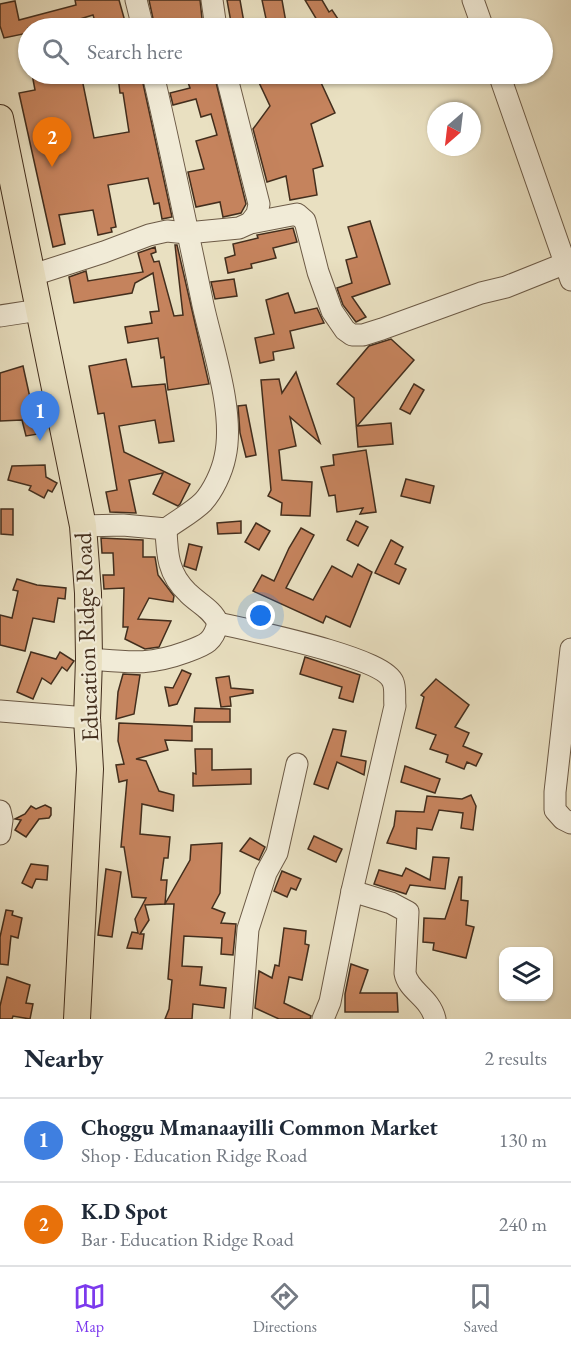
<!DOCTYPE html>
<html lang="en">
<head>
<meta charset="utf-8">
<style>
  :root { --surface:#fff; --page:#f2f2f3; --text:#1f2937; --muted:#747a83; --line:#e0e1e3; --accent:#7c3aed }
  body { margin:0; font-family:"EB Garamond",serif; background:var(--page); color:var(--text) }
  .controls { position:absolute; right:18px; bottom:18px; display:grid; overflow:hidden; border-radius:12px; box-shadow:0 2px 4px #0004 }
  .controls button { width:54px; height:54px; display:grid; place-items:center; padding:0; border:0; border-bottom:2px solid var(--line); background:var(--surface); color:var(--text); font:30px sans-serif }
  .compass { position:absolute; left:427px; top:102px; width:54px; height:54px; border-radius:50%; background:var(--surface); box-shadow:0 2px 4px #0004; rotate:208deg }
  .you { position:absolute; left:261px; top:616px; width:21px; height:21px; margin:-15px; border:4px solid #fff; border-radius:50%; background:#1a73e8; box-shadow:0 0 0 9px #1a73e833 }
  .badge { display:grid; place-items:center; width:39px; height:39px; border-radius:50%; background:var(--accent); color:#fff; font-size:20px; font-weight:700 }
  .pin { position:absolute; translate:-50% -50px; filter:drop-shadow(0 2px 3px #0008) }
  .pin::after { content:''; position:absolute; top:32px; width:21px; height:18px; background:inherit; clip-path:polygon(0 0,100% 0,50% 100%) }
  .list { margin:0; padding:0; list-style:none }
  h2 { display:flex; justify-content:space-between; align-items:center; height:78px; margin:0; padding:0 24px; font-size:26px }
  h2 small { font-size:20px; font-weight:400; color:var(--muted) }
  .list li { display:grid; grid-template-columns:39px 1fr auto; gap:18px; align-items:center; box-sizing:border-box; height:84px; padding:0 24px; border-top:2px solid var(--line) }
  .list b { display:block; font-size:22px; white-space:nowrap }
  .list p { margin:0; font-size:20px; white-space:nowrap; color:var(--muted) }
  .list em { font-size:20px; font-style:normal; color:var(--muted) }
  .icon { flex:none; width:33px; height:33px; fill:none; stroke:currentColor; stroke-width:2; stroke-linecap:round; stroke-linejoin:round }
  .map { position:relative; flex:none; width:571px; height:1019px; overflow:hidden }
  .search { position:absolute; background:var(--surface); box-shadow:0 2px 4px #0004; left:18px; right:18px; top:18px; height:66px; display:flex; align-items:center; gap:15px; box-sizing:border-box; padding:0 21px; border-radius:33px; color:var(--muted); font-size:22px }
  .sheet { height:246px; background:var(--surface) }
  nav { display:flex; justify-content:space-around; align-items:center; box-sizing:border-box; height:84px; border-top:2px solid var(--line); background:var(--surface); font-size:16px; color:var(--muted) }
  nav a { display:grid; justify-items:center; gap:3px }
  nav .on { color:var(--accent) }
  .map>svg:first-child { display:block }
  .building { fill:#c5835d; stroke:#432e1d; stroke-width:1.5 }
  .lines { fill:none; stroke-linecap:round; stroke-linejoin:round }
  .minor-casing { stroke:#6c5a46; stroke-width:23 }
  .major-casing { stroke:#432e1d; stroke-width:28 }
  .minor { stroke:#f1ebd7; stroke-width:21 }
  .major { stroke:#e9e0c1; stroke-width:26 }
  .labels { text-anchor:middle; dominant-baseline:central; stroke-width:4.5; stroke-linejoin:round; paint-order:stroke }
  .street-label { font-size:24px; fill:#432e1d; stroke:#f1ebd7 }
</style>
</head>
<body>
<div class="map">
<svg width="571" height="1019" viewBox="0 0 571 1019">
  <rect width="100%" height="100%" fill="#e9e0c1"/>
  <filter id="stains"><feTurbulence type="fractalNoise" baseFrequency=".00333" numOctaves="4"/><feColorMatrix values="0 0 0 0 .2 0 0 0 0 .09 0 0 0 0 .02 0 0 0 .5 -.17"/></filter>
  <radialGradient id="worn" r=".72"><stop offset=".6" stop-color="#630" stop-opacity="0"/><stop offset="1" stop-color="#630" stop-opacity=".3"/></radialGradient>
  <!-- building -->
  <g class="building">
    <path d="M75 0H119L126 25 115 28H97L93 15 70 22 71 28H28V33L4 38 0 26V4L15 1 19 20 76 5Z"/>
    <path d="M149 0H200L203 28H155Z"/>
    <path d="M227 0H240L245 28H232Z"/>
    <path d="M262 0H282L287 28H268Z"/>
    <path d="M305 0H322L329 12 332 10 344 28H304L317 20Z"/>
    <path d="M32 74H81L94 138 129 132 123 93H120L118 76 141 74 172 217 162 219 159 203 154 204 148 178 108 185 116 227 111 228 112 232 98 235 93 210 59 215 65 244 53 247 19 93 35 90Z"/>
    <path d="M185 74H214L246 204 241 213 223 217 220 202 196 207 188 172 204 169 196 141 217 135 211 114 201 117 196 99 173 105 170 93 190 88Z"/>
    <path d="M255 74H317L335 113 311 124 323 166 313 169 317 195 290 200 286 176 267 182 253 129 270 106Z"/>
    <path d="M370 221 390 284 352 297 366 317 356 322 343 305 337 288 352 283 346 260 357 257 348 227Z"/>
    <path d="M293 228 297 242 273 248 276 258 251 264 252 268 228 273 225 258 235 255 233 244 258 238 257 235Z"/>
    <path d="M175 245H177L209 384 168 390 164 357 161 358 158 338 128 343 125 327 152 323 150 312 159 311 153 273 135 283 132 293 74 303 69 277 86 271 88 281 143 272 138 253 155 247 156 252 151 254 154 262 159 261 174 316 183 315Z"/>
    <path d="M234 279 237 296 215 299 211 282Z"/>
    <path d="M288 293 295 313 317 308 324 323 290 331 294 348 273 352 274 360 260 363 255 338 274 334 266 300Z"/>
    <path d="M391 339 414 360 357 426 391 423 393 444 358 447 354 398 337 384 369 346Z"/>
    <path d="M126 359 132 387 165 384 174 441 159 443 155 420 119 426 124 452 190 484 180 504 178 506 153 494 163 473 129 480 136 513 110 512 106 492 117 490 104 413 98 414 89 366Z"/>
    <path d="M23 366 38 434 26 436 22 420 0 421V373Z"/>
    <path d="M296 372 320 443 290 417 296 446 279 450 282 480 312 482 310 516 281 515 282 503 268 496 271 490 261 380 279 379 282 393Z"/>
    <path d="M414 384 424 390 410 414 400 409Z"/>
    <path d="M246 405 256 455 246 457 240 433 238 406Z"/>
    <path d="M366 450 376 512 360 514 363 508 337 512 335 495 329 496 321 467 334 465 333 455Z"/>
    <path d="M45 465 46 477 57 483 52 492 48 490 44 498 29 490 31 486 8 480 12 466Z"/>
    <path d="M406 479 434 486 430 503 401 496Z"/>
    <path d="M1 509H13V535L1 534Z"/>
    <path d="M241 521V533L218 534 217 523Z"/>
    <path d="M356 521 368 527 358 546 347 540Z"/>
    <path d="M256 523 270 531 259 550 245 542Z"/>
    <path d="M301 528 314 535 286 588 313 600 332 566 352 577 358 564 372 572 350 627 326 616 323 623 253 591 262 575 274 581 289 548Z"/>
    <path d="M101 538 143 540V557H155L158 575 174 596 173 602 149 598 138 619 171 621 159 647 145 649 125 639 128 627H123L124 588 104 589 103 575H114L113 553H102Z"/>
    <path d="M391 540 403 547 395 564 406 569 399 584 375 573Z"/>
    <path d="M189 544 202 547 196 570 184 566Z"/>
    <path d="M17 579 37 585 66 588 65 599 58 598 54 622 33 618 25 651 0 645V615L12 618 18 591 13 590Z"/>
    <path d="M31 652 56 659 60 652 74 661 67 671 62 667 51 684 42 678 33 699 17 692Z"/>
    <path d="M305 657 360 675 353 702 339 698 342 687 300 674Z"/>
    <path d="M182 670 191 674 177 704 169 706 165 687 173 688Z"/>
    <path d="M123 674 140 675 134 714 116 719 118 692Z"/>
    <path d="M229 676 231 688 253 690V693L230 697 231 706 221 707 216 678Z"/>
    <path d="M436 679 469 705 455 727 469 733 463 746 482 754 476 766 467 762 464 769 446 762 448 755 430 749 436 735 416 728 424 697 421 695Z"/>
    <path d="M195 708 230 709V722H194Z"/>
    <path d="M119 723 192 726V741L165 740 168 750 136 759 146 761 159 791 174 795 173 811 142 804 140 834 170 837 168 858H164L161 880H167L165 904 145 905 149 920 140 934H144L142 949 127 948 132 932 138 933 135 919 146 898 132 897 124 847H121L127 780 119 782 116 765 124 764 118 741Z"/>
    <path d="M333 729 346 731 341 756 366 761 364 775 337 762 328 789 314 784Z"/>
    <path d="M195 749H212V770L251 769V784L193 786V773L196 774Z"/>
    <path d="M405 766 440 779 435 793 401 782Z"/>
    <path d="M471 795 476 806 473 830 461 828 463 813 439 810 432 830 417 828 416 849 387 843 394 826 396 811 424 812 427 796 462 799Z"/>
    <path d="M45 805 51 808V815L49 818 39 819 26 837 15 830 21 820 15 819 25 814 31 806 36 809Z"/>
    <path d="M314 836 342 849 336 862 308 849Z"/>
    <path d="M250 838 265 847 259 860 240 851Z"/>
    <path d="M222 843 220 893 212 908 225 913 221 923 236 924 233 955 221 954 222 938 184 936 182 966 202 967 200 985 226 988 224 1008 193 1004 192 1019H165L169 1009 172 980 168 979 174 904H165L190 860 191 845Z"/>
    <path d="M433 857 449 858 445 889 410 885 406 894 374 884 379 870 402 876 406 868 430 880Z"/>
    <path d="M31 864 48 866 47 880 36 879 32 888 22 883Z"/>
    <path d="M106 869 121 872 112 937 98 935Z"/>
    <path d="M282 871 301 879 296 890 291 888 287 897 274 891Z"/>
    <path d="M459 877H462L461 900 468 901 466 925 474 927 466 958 433 950 434 943 423 942 424 918 445 919Z"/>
    <path d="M6 910 13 911 12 915 22 918 18 938 11 936 8 965 0 964V937Z"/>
    <path d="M284 928 306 931 305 944 309 945 302 980 289 977 284 1003 311 1016 310 1019H279L255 1008 259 971 272 978 275 965 279 966Z"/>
    <path d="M351 964 368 970 360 993H397L398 1012H345V994Z"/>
    <path d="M7 977 30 985 26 1003 33 1004 30 1019 13 1016 12 1019H0V1006Z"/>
  </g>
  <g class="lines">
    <defs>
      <g id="minor">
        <path d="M136 0 143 28"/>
        <path d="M212 0 216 28"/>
        <path d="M473 0 483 28"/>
        <path d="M153 74C171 151 187 228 203 305 213 350 235 413 225 457 222 472 213 491 203 502 193 512 178 520 166 529"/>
        <path d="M499 74 571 280"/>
        <path d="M250 223 297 214 305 221 318 272 332 311 345 330 352 335H363L382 329 481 293 506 287 571 261"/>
        <path d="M33 275 104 252 149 235 167 231 187 233 239 228 250 223 257 214 259 204 226 74"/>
        <path d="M0 316 39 310"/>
        <path d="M83 526 123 525 166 529C167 555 168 574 188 593 199 604 212 609 218 623 247 630 384 657 393 682 396 689 394 699 395 706L352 891 330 1002 323 1019"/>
        <path d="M571 649 555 792V810L563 819 571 823"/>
        <path d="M89 659C128 662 148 666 186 652 205 645 213 643 218 623"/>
        <path d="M0 711 87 718"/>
        <path d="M0 811 2 820 0 834"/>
        <path d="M352 891 391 903 408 912 405 973C408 991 430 997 435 1019"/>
        <path d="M241 1019 248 929 266 873 277 853 297 764"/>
      </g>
      <path id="major" d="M0 118 83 526 88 593 89 659 87 718 90 769 77 1019"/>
    </defs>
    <!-- minor casing -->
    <use href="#minor" class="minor-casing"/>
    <!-- major casing -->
    <use href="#major" class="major-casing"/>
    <!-- minor -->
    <use href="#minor" class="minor"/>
    <!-- major -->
    <use href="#major" class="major"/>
  </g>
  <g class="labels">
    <!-- street labels -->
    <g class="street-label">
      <text transform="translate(86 637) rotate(-92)">Education Ridge Road</text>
    </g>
  </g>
  <rect width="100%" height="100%" filter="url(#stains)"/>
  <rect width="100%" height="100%" fill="url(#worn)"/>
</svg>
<div class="controls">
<button><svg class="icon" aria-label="layers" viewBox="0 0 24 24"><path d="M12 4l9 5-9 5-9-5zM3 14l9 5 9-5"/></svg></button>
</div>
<svg class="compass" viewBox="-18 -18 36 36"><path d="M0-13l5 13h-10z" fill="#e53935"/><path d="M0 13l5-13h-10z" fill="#747a83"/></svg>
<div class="you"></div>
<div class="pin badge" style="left:40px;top:441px;background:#3f7fe0">1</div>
<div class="pin badge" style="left:52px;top:167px;background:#e8710a">2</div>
<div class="search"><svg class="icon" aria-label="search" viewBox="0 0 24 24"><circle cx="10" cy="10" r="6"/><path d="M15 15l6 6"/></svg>Search here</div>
</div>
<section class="sheet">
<h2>Nearby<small>2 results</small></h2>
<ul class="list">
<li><span class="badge" style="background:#3f7fe0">1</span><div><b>Choggu Mmanaayilli Common Market</b><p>Shop · Education Ridge Road</p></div><em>130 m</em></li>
<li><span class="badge" style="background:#e8710a">2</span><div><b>K.D Spot</b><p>Bar · Education Ridge Road</p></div><em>240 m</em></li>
</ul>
</section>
<nav>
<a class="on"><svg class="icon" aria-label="map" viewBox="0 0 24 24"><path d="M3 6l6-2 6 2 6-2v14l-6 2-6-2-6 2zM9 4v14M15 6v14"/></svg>Map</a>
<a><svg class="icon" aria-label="directions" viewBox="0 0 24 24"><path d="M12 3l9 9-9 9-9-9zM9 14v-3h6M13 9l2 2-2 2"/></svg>Directions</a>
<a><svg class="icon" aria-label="saved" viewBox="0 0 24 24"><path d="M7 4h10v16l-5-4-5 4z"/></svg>Saved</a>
</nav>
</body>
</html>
